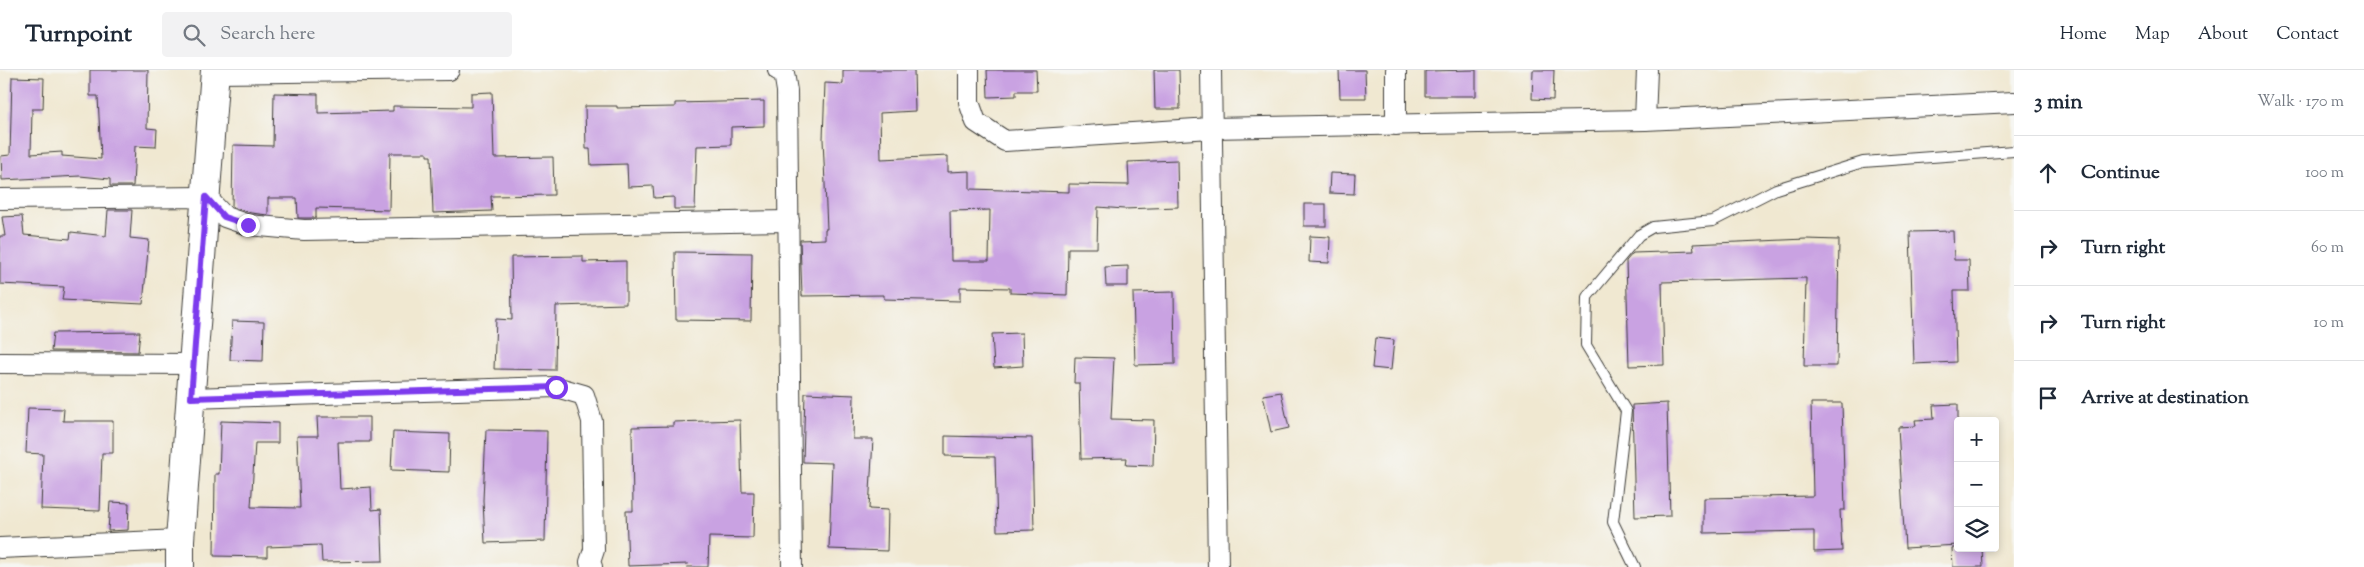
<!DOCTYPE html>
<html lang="en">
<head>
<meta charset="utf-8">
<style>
  :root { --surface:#fff; --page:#f2f2f3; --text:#1f2937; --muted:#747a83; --line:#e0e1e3 }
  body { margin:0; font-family:"Sorts Mill Goudy",serif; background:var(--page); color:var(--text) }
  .controls { position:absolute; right:15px; bottom:15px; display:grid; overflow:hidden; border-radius:5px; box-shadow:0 2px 8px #0003 }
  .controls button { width:45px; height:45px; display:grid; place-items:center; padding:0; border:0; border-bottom:1px solid var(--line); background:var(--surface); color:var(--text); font:25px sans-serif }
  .stop { position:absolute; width:15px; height:15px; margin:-11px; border:4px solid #7c3aed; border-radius:50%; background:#fff }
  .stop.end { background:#7c3aed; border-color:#fff; box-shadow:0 1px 5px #0008 }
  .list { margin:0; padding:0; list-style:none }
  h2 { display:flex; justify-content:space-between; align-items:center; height:65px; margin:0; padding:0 20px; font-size:21px }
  h2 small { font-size:16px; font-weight:400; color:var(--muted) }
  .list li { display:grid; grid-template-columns:32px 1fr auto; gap:15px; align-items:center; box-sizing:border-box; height:75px; padding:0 20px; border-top:1px solid var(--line) }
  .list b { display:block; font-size:19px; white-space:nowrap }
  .list em { font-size:16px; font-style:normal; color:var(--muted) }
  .icon { flex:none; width:28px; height:28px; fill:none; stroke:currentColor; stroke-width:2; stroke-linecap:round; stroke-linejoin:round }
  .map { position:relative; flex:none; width:2014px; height:497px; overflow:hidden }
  header { display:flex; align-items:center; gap:30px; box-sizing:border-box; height:70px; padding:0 25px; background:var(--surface); border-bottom:1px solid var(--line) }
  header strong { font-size:24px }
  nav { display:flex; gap:28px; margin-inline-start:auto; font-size:18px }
  .search { width:350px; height:45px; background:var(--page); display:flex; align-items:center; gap:12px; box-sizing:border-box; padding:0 18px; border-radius:5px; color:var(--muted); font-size:19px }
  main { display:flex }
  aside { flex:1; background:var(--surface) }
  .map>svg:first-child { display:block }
  .building { fill:#c9a2e2; fill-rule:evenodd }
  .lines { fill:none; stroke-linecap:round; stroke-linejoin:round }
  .lane-casing { stroke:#3c3b37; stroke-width:12 }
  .street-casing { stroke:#3c3b37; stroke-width:22 }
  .secondary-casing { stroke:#3c3b37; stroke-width:30 }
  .lane { stroke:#fff; stroke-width:10 }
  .street { stroke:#fff; stroke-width:20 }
  .secondary { stroke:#fff; stroke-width:28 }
  .route { stroke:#7c3aed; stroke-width:6 }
</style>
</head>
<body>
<header>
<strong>Turnpoint</strong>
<div class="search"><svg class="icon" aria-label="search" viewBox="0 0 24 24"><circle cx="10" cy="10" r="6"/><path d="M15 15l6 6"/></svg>Search here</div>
<nav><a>Home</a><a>Map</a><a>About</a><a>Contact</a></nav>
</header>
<main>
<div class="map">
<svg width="2014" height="497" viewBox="0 0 2014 497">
  <rect width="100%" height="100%" fill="#f6f6f2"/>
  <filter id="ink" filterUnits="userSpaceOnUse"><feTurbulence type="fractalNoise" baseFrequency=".02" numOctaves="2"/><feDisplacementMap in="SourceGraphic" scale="10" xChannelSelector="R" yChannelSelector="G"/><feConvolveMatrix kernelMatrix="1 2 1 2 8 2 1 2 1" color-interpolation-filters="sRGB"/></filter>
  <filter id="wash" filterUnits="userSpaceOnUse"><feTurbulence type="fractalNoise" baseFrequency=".0096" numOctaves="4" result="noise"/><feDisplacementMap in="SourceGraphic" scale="20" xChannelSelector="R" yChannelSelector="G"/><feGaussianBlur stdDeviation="1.12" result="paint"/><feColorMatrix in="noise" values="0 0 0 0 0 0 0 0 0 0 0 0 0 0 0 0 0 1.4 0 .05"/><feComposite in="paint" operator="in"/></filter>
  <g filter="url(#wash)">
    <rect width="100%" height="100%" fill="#f0e8d1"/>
    <g id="blocks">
      <!-- building -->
      <g class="building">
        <path d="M90 0H148L147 58 157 59 156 77 135 76 133 116H110V109L80 106 2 110 1 86 10 85 12 7 44 8 43 39H32L31 84 62 82V86L101 89 98 26H90Z"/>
        <path d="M843 0H914L915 41 880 43 881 89 948 86V102L970 101V119L1069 122V114L1129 115 1128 92 1177 90 1178 137 1124 139 1098 137 1097 178H1068L1067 225 1010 223V218L960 217V231L884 229V225L802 226 800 170 825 169V159H827L823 69 825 13 843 14ZM990 140 989 191H951L950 141Z"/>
        <path d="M987 0H1036L1037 21H1016V26L988 27Z"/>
        <path d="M1154 0H1179L1180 39H1155Z"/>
        <path d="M1339 0H1365L1366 28H1340Z"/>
        <path d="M1476 0V26H1425V1Z"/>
        <path d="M1533 0H1554L1553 30 1532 29Z"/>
        <path d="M492 22 494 88 553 87 554 125 491 126 492 141 433 143 431 86H427V83H390L389 140 316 138V148H298L297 128H268V145L251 143 232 137 233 75 273 76 274 23 318 24V43L393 41V36L471 37V23Z"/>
        <path d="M764 31V56L731 57V75L697 76 695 139H674V127L654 128 653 116 628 117 627 94 591 95 590 79H586L585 36H617V38L675 37V33Z"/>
        <path d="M1330 103 1355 104 1354 124 1329 123Z"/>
        <rect x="1304" y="134" width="22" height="22"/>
        <path d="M108 140H132L130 168 149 170 143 234 62 230 64 217 0 214V166H5L2 147 22 146 24 165 70 169 71 162 106 166Z"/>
        <path d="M1953 161 1954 190H1969L1970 221H1954L1956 292 1914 294 1910 162Z"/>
        <path d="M1310 166 1330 167 1329 193 1309 192Z"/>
        <path d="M1806 169 1839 170 1837 296H1804L1806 208 1662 212 1664 295 1629 296 1626 191 1633 183 1694 181 1693 174Z"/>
        <path d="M675 182 752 183 751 251 676 250Z"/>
        <path d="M583 186V192L626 191V234L556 236 555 300 494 299 496 249 512 250 511 187Z"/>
        <path d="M1128 196V216H1106L1105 197Z"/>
        <path d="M1174 222 1175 294 1135 295 1133 223Z"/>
        <path d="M232 251 264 252 263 291 230 290Z"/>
        <path d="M140 262 138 282 51 281 53 263Z"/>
        <path d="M1022 263 1023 296 994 298 992 264Z"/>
        <path d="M1375 268 1394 270 1391 300 1372 298Z"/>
        <path d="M1075 287 1114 288 1111 349 1154 350 1153 396 1126 395 1127 388 1081 389 1079 313H1074Z"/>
        <path d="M1281 322 1289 358 1271 362 1263 325Z"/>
        <path d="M805 323 854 325 853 369H873L869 439 888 440 887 481 829 479 832 393 803 392Z"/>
        <path d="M1667 333 1670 446 1635 447 1632 335Z"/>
        <path d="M1811 333H1842L1845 440H1840L1842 481 1814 482V461L1704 463V428L1813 426Z"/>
        <path d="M1958 334V475L1905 478 1898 357 1916 356 1915 350 1934 349 1933 335Z"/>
        <path d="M28 338 64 339 63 351H113V383H102L100 441 41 439 43 384 26 383Z"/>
        <path d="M317 347H370V372H338L340 419 371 417 372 440 381 439 383 491 322 492 321 475 267 477V487L214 486 215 404H219L221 351 278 353V373H255L251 437 300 438 297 366H318Z"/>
        <path d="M740 350 742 422H754L753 468 709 467 708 497H687L688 494 628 496 626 441H633L632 357 673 356V352Z"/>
        <path d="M486 360 547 361 545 471 485 473 483 430Z"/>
        <path d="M393 362 450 364 449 402 391 400Z"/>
        <path d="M945 366 1032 368 1034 460 997 461 995 387 945 386Z"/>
        <path d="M110 432 129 433 128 460 108 461Z"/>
        <path d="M1952 478H1982L1983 497H1953Z"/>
      </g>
    </g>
  </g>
  <g filter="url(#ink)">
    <use href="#blocks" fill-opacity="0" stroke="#3c3b37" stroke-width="1"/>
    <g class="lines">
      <defs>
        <path id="lane" d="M1635 497 1613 452 1626 341 1586 275 1587 227 1639 165 1653 157 1713 151 1776 119 1863 92 2014 81"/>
        <g id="street">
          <path d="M778 0 784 3 787 21 792 497"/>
          <path d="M969 0V32L976 52 1005 71 1211 58 1645 50 2014 32"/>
          <path d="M1211 0 1218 497"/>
          <path d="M1396 0V55"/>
          <path d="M215 3 449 0"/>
          <path d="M1645 50 1647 0"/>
          <path d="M0 129 206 127 225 147 248 155 304 160 789 151"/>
          <path d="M0 293 194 294"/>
          <path d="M191 328 556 317 584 325 592 351 594 480 590 492 592 497"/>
          <path d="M0 478 180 470"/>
        </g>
        <path id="secondary" d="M180 497V470L215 0"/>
      </defs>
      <!-- lane casing -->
      <use href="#lane" class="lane-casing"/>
      <!-- street casing -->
      <use href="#street" class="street-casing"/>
      <!-- secondary casing -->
      <use href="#secondary" class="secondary-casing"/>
      <!-- lane -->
      <use href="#lane" class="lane"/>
      <!-- street -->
      <use href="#street" class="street"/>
      <!-- secondary -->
      <use href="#secondary" class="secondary"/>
    </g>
  </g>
  <g class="lines" filter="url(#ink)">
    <!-- route -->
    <path class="route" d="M248 155 224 147 206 127 191 328 556 317"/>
  </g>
</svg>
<div class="controls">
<button>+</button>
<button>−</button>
<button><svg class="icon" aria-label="layers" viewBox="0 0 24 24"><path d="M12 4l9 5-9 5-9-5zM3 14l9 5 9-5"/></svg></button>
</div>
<div class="stop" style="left:556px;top:317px"></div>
<div class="stop end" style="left:248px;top:155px"></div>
</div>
<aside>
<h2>3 min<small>Walk · 170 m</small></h2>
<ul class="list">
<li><svg class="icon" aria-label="ahead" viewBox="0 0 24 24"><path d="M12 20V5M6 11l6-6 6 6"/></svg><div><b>Continue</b></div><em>100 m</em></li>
<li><svg class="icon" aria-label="right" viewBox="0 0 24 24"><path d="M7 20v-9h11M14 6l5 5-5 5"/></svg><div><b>Turn right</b></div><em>60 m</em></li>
<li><svg class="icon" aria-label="right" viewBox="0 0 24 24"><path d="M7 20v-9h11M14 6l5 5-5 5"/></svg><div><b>Turn right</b></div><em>10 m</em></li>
<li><svg class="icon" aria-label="arrive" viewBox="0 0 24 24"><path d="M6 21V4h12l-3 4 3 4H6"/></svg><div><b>Arrive at destination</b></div></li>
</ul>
</aside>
</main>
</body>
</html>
